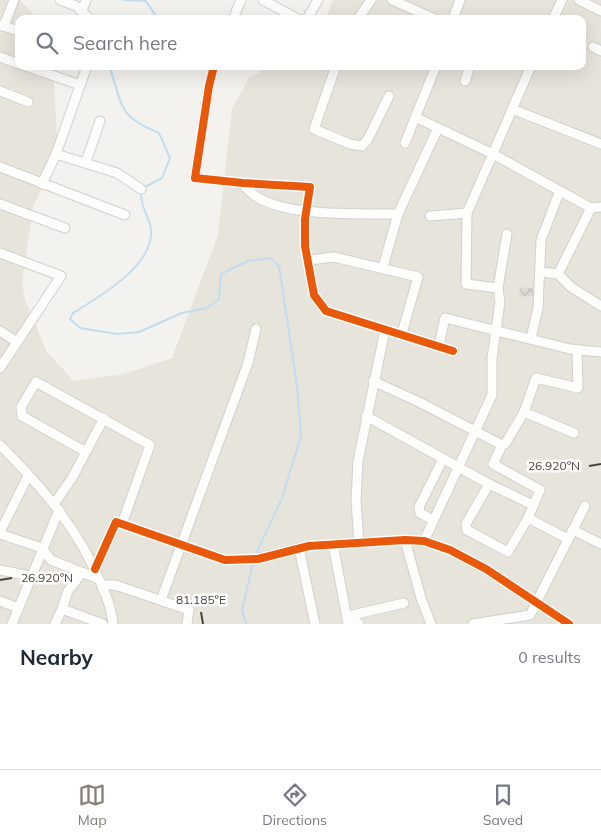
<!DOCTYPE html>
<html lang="en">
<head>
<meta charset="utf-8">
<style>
  :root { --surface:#fff; --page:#f2f2f3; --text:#1f2937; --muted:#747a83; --line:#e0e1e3; --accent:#868178 }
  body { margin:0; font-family:Mulish,sans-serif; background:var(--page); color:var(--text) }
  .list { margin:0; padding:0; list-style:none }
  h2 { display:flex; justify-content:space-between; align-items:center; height:65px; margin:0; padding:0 20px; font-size:21px }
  h2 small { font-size:16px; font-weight:400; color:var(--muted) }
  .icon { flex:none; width:28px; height:28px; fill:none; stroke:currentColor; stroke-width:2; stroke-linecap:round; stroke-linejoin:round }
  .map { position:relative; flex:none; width:601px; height:624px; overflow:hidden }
  .search { position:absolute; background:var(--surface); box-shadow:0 5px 20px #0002; left:15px; right:15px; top:15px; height:55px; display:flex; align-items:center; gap:12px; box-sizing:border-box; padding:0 18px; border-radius:10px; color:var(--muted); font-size:19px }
  .sheet { height:145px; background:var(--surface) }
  nav { display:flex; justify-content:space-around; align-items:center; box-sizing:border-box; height:70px; border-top:1px solid var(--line); background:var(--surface); font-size:14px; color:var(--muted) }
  nav a { display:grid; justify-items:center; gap:2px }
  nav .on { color:var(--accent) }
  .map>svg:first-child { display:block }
  .residential { fill:#e7e4dc }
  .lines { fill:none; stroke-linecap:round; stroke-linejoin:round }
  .stream { stroke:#c0ddf1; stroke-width:2 }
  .building { fill:url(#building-cross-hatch); stroke:#dcd9d4 }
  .minor-casing { stroke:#d2d0cb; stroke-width:11 }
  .minor { stroke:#fdfdfc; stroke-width:9 }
  .cycleway-casing { stroke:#fff; stroke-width:11 }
  .cycleway { stroke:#e8590c; stroke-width:8 }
  .ticks { fill:none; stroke:#4b4439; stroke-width:2 }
  .ticks-label { font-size:12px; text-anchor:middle; fill:#4b4439; stroke:#fff; stroke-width:5; stroke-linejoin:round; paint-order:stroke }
</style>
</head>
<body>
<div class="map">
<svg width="601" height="624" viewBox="0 0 601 624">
  <defs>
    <pattern id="building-cross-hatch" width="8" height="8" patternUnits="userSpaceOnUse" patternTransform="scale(1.25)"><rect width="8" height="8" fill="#dedbd6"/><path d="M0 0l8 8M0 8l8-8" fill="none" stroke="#c0bdb8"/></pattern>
  </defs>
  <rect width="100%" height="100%" fill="#f4f2ee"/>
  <!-- residential -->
  <path class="residential" d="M0 0H20L38 19H19V66H53L58 155 33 207 22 283 25 300 47 352 74 381 124 374 172 358 218 235 232 109 249 78 271 66H582V19H326L333 0H601V624H0Z"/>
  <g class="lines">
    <!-- stream -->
    <g class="stream">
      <path d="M123 0 146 1 158 19"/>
      <path d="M116 66 111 71C123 109 120 117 159 133L170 158 162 178 143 188"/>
      <path d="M141 192C140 207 149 215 151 229 155 265 99 297 73 313L70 319 80 328 117 334 139 332 182 313 207 308 219 299 221 274 248 261 270 258 279 266 297 386 301 436 282 498 255 556"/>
      <path d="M246 624 242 610 253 563"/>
    </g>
  </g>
  <!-- building -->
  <rect class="building" x="520" y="288" width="15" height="8"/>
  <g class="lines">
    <defs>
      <g id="minor">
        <path d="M60 0 76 6 90 19"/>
        <path d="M263 0 298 19"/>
        <path d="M392 0 435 19"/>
        <path d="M579 0 601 11"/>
        <path d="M82 11 86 0"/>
        <path d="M233 19 241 0"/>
        <path d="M307 19 318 0"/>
        <path d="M358 19 371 0"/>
        <path d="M453 19 460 0"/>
        <path d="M553 19 562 0"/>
        <path d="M0 25 19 31"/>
        <path d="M4 26 14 0"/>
        <path d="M593 47 601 51"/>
        <path d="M0 57 19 64"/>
        <path d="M26 66 80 85"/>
        <path d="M214 66 209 86 195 178 243 183 310 187 305 219V246L314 295 326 311 453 351"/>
        <path d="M336 66 314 129 350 144 362 146 368 139 389 96"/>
        <path d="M465 81 470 66"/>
        <path d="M0 91 28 102"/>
        <path d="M512 109 601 144"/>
        <path d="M417 118 493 154 591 208 601 207"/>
        <path d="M405 143 436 66"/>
        <path d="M56 154 117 173 141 189"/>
        <path d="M86 162 100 121"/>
        <path d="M0 167 125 215"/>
        <path d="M243 183C263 220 359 213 398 214L383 267"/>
        <path d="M42 184 56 154 87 66"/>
        <path d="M0 204 65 228"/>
        <path d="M467 213 531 66"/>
        <path d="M398 214 438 128"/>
        <path d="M430 216 467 213 466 284 498 288"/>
        <path d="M0 253 61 276 0 368"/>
        <path d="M309 260 334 257 418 277 402 333"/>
        <path d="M540 272 558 274 571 287 601 306"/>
        <path d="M558 274 591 208"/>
        <path d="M0 331 17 342"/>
        <path d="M531 338 538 308 541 240 559 193"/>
        <path d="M439 345 445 318 570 349 601 352"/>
        <path d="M373 381 419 402 502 445 505 444 524 412 536 378 578 388 577 350"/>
        <path d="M524 412 574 433"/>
        <path d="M366 416 489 484 533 505"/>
        <path d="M0 445C41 486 79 529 101 584 107 597 112 609 113 624"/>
        <path d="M86 452 22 416 21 407 36 382 150 445 122 524"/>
        <path d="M489 484 466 524 467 530 508 552 528 518 540 490 493 464 502 445"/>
        <path d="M54 504 72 478 104 418"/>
        <path d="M528 518 568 539"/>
        <path d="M433 520 420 513 419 507 443 459"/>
        <path d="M573 530 601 544"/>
        <path d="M0 532 28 476"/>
        <path d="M0 534 42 548 51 560 99 579"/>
        <path d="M405 540 421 598 431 624"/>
        <path d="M424 541 492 395V358L500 302 498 288 507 234"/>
        <path d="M359 543 356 500 358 461 385 330"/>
        <path d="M333 544 348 624"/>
        <path d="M299 548 315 624"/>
        <path d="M95 569 116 522 225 560 258 559 309 546 405 540 424 541 450 550 486 569 569 624"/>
        <path d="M0 570 30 576"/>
        <path d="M102 585H115L189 610 187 624"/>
        <path d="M161 600 248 363 256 329"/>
        <path d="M0 601 18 608"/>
        <path d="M62 609 68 591 81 574"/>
        <path d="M348 616 404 603"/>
        <path d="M348 616 359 624"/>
        <path d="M12 624 59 510"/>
        <path d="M55 624 62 609 103 624"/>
        <path d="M473 624 530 615 585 506"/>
      </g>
    </defs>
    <!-- minor casing -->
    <use href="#minor" class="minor-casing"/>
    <!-- minor -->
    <use href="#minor" class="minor"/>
    <defs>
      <g id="cycleway">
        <path d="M214 66 209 86 195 178 243 183 310 187 305 219V246L314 295 326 311 453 351"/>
        <path d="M95 569 116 522 225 560 258 559 309 546 405 540 424 541 450 550 486 569 569 624"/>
      </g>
    </defs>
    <!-- cycleway casing -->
    <use href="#cycleway" class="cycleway-casing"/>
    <!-- cycleway -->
    <use href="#cycleway" class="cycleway"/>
  </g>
  <!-- ticks -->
  <path class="ticks" d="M589 466 601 464M0 580 12 578M201 612 203 624"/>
  <g class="ticks-label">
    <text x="554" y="470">26.920°N</text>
    <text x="47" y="582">26.920°N</text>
    <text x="201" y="604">81.185°E</text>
  </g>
</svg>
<div class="search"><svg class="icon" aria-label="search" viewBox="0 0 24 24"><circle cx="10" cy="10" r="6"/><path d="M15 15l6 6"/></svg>Search here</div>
</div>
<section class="sheet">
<h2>Nearby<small>0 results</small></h2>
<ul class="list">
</ul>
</section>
<nav>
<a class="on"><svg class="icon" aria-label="map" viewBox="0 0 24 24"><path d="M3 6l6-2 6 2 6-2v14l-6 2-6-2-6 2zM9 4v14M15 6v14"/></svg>Map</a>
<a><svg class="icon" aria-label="directions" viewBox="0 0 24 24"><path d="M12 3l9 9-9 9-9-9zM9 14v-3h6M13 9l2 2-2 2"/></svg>Directions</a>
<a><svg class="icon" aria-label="saved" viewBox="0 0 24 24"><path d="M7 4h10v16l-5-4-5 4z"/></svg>Saved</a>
</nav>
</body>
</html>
